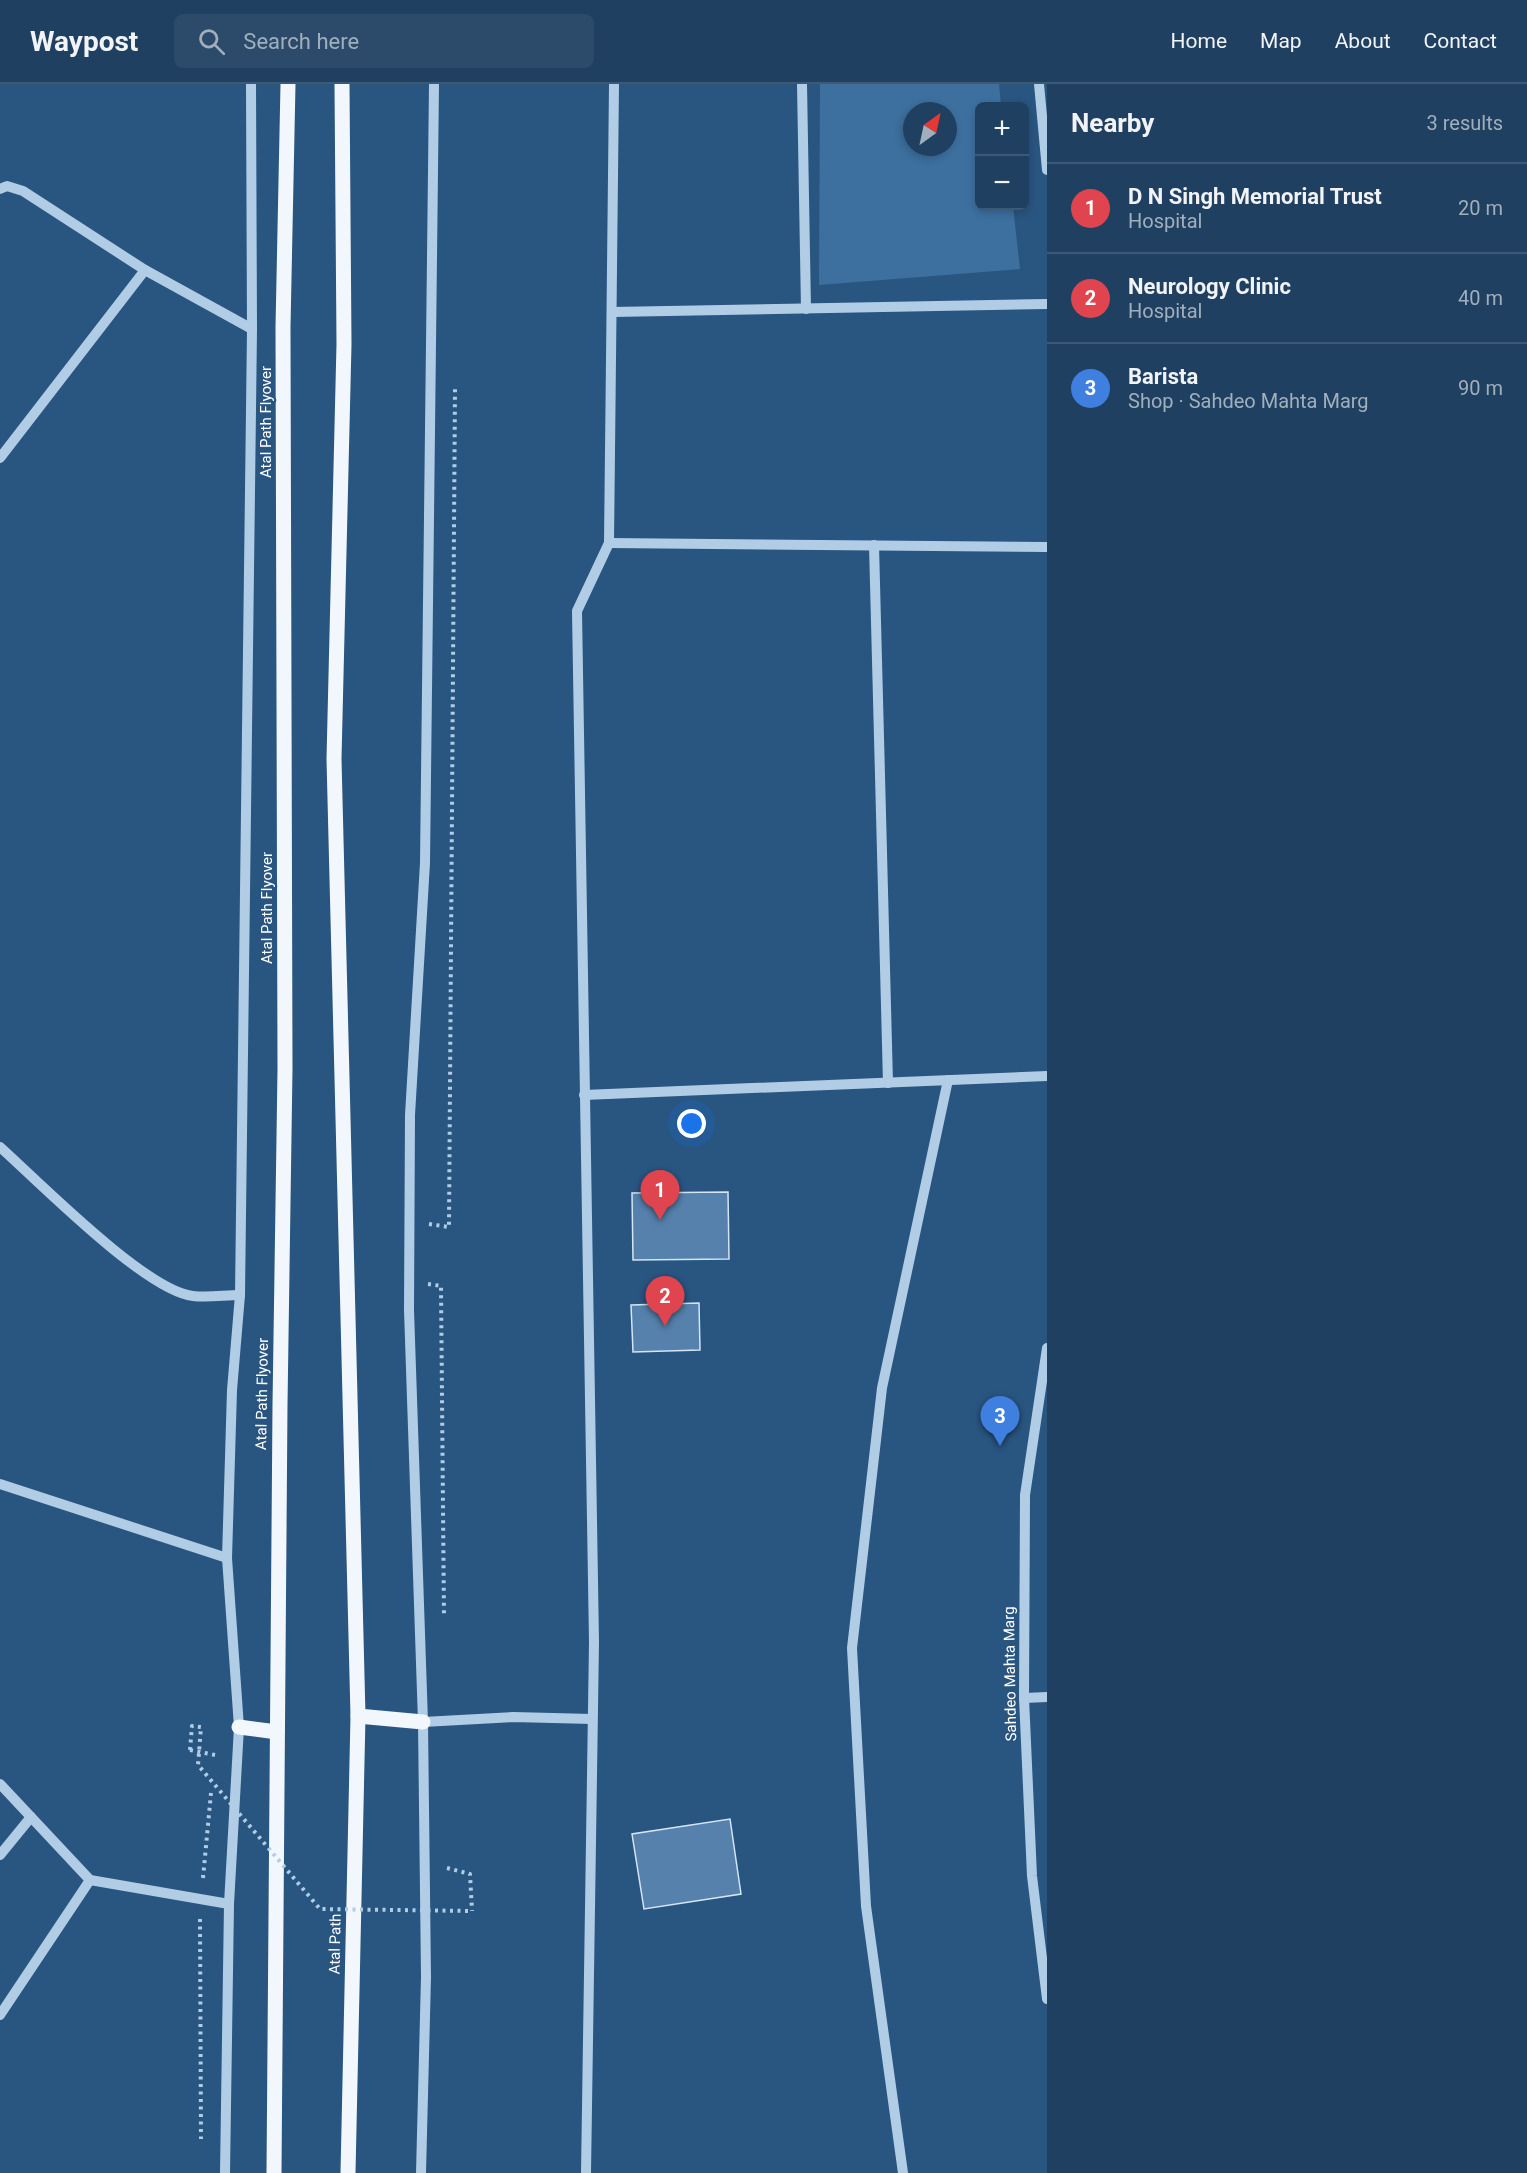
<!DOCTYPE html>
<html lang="en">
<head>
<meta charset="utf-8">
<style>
  :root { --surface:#1f4061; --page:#2c4b6a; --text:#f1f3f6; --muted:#a1afbd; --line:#3c5976; --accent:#d6ab8b }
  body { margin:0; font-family:Roboto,sans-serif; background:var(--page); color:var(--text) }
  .controls { position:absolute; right:18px; top:18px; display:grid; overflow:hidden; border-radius:9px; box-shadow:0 3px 9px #0003 }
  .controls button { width:54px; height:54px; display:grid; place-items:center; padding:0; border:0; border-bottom:2px solid var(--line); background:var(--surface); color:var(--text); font:30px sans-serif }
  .compass { position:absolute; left:903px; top:18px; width:54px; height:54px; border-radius:50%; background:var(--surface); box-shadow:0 3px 9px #0003; rotate:33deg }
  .you { position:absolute; left:692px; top:1040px; width:21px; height:21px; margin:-15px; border:4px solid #fff; border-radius:50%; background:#1a73e8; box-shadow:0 0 0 9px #1a73e833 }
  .badge { display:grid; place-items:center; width:39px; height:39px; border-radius:50%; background:var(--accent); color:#fff; font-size:20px; font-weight:700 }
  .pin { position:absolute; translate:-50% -50px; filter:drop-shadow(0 2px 3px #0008) }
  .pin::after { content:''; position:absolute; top:32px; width:21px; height:18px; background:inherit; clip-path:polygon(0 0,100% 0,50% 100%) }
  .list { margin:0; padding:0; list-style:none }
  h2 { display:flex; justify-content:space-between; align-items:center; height:78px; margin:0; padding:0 24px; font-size:26px }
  h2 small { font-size:20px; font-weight:400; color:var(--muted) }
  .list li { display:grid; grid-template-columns:39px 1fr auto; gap:18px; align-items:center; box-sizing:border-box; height:90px; padding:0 24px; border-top:2px solid var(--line) }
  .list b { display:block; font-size:22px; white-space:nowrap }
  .list p { margin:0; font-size:20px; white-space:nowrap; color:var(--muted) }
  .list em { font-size:20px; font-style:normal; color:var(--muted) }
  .icon { flex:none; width:33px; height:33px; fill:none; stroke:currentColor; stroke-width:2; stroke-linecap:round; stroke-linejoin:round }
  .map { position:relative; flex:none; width:1047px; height:2089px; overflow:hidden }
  header { display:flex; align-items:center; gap:36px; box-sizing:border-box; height:84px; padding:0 30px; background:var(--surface); border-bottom:2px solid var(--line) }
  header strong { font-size:28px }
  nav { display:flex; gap:33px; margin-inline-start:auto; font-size:21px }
  .search { width:420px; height:54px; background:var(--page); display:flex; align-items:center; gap:15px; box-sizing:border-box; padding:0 21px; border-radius:9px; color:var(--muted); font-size:22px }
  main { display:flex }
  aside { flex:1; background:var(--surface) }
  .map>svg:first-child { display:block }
  .green { fill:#3d709f; fill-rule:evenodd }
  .building { fill:#5581ac; stroke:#d4e5f5; stroke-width:1.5 }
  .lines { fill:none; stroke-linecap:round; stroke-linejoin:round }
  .path { stroke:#b1cde6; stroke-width:4; stroke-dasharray:3 4.5; stroke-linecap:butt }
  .minor { stroke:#b1cde6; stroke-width:10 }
  .major { stroke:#f2f7fd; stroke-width:15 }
  .path-bridge { stroke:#b1cde6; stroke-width:4; stroke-dasharray:3 4.5; stroke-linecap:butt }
  .labels { text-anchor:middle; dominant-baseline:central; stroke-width:4.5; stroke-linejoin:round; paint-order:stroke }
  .street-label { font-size:15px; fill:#fff; stroke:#295581 }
</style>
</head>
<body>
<header>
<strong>Waypost</strong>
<div class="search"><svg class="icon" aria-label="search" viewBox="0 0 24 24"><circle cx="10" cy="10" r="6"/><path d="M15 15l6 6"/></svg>Search here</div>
<nav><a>Home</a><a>Map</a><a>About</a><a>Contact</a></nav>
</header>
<main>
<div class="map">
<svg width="1047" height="2089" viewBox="0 0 1047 2089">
  <rect width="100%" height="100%" fill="#295581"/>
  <!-- green -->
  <path class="green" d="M820 0H999L1001 22H980V122H1013L1020 185 819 201ZM912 27H948V63H912Z"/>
  <!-- building -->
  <g class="building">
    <path d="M728 1108 729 1175 633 1176 632 1109Z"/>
    <path d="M699 1219 700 1266 633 1268 631 1221Z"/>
    <path d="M730 1735 741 1810 644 1825 632 1750Z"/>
  </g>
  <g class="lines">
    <!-- path -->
    <g class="path">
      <path d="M429 1140 449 1143 455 304"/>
      <path d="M428 1200 441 1202 444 1533"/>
      <path d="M190 1666 215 1671"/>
      <path d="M447 1784 470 1790 472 1827"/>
      <path d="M203 1794 211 1709"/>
      <path d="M200 1835 201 2055"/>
    </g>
    <!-- minor -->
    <g class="minor">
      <path d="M802 0 806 225"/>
      <path d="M1039 0 1047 86"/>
      <path d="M0 105 7 102 23 107 145 186 252 245"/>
      <path d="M612 228 1047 220"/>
      <path d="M0 374 145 186"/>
      <path d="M609 459 1047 463"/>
      <path d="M874 461 888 999"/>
      <path d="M584 1011 1047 992"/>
      <path d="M0 1063C39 1098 146 1207 193 1212 208 1214 225 1211 240 1211"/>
      <path d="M1047 1264 1025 1411 1024 1614 1032 1792 1047 1915"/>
      <path d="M0 1400 227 1474"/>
      <path d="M1024 1614 1047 1613"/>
      <path d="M423 1638 513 1633 592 1635"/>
      <path d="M0 1700 90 1796 229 1820"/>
      <path d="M0 1771 31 1733"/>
      <path d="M0 1931 90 1796"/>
      <path d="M225 2089 229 1820 239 1643 227 1474 232 1306 240 1211 252 245 251 0"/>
      <path d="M421 2089 426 1893 423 1638 409 1226 410 1031 425 779 434 0"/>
      <path d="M586 2089 594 1558 577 527 609 459 614 0"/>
      <path d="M903 2089 866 1822 852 1564 882 1304 948 996"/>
    </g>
    <!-- major -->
    <g class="major">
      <path d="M342 0 344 260 334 675 358 1632 348 2089"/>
      <path d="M358 1632 423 1638"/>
      <path d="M239 1643 277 1648"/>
      <path d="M274 2089 280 1321 285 985 283 243 288 0"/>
    </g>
    <!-- path-bridge -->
    <path class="path-bridge" d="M190 1666 192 1642 201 1643 198 1681 320 1825 472 1827"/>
  </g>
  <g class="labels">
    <!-- street labels -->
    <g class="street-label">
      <text transform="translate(266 338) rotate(-90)">Atal Path Flyover</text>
      <text transform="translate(267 824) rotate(-90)">Atal Path Flyover</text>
      <text transform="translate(262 1310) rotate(-89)">Atal Path Flyover</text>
      <text transform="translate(1010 1590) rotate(-91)">Sahdeo Mahta Marg</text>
      <text transform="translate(335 1860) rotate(-89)">Atal Path</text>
    </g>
  </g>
</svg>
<div class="controls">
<button>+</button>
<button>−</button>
</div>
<svg class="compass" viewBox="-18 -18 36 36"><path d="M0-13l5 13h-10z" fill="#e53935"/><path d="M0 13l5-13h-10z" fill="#a1afbd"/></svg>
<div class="you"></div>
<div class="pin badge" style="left:660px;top:1136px;background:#e0444e">1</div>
<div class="pin badge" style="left:665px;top:1242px;background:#e0444e">2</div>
<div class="pin badge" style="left:1000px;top:1362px;background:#3f7fe0">3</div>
</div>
<aside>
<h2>Nearby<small>3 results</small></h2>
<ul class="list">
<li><span class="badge" style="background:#e0444e">1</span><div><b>D N Singh Memorial Trust</b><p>Hospital</p></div><em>20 m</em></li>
<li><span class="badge" style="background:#e0444e">2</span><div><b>Neurology Clinic</b><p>Hospital</p></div><em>40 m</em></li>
<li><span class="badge" style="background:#3f7fe0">3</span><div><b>Barista</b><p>Shop · Sahdeo Mahta Marg</p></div><em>90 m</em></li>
</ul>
</aside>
</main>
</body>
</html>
